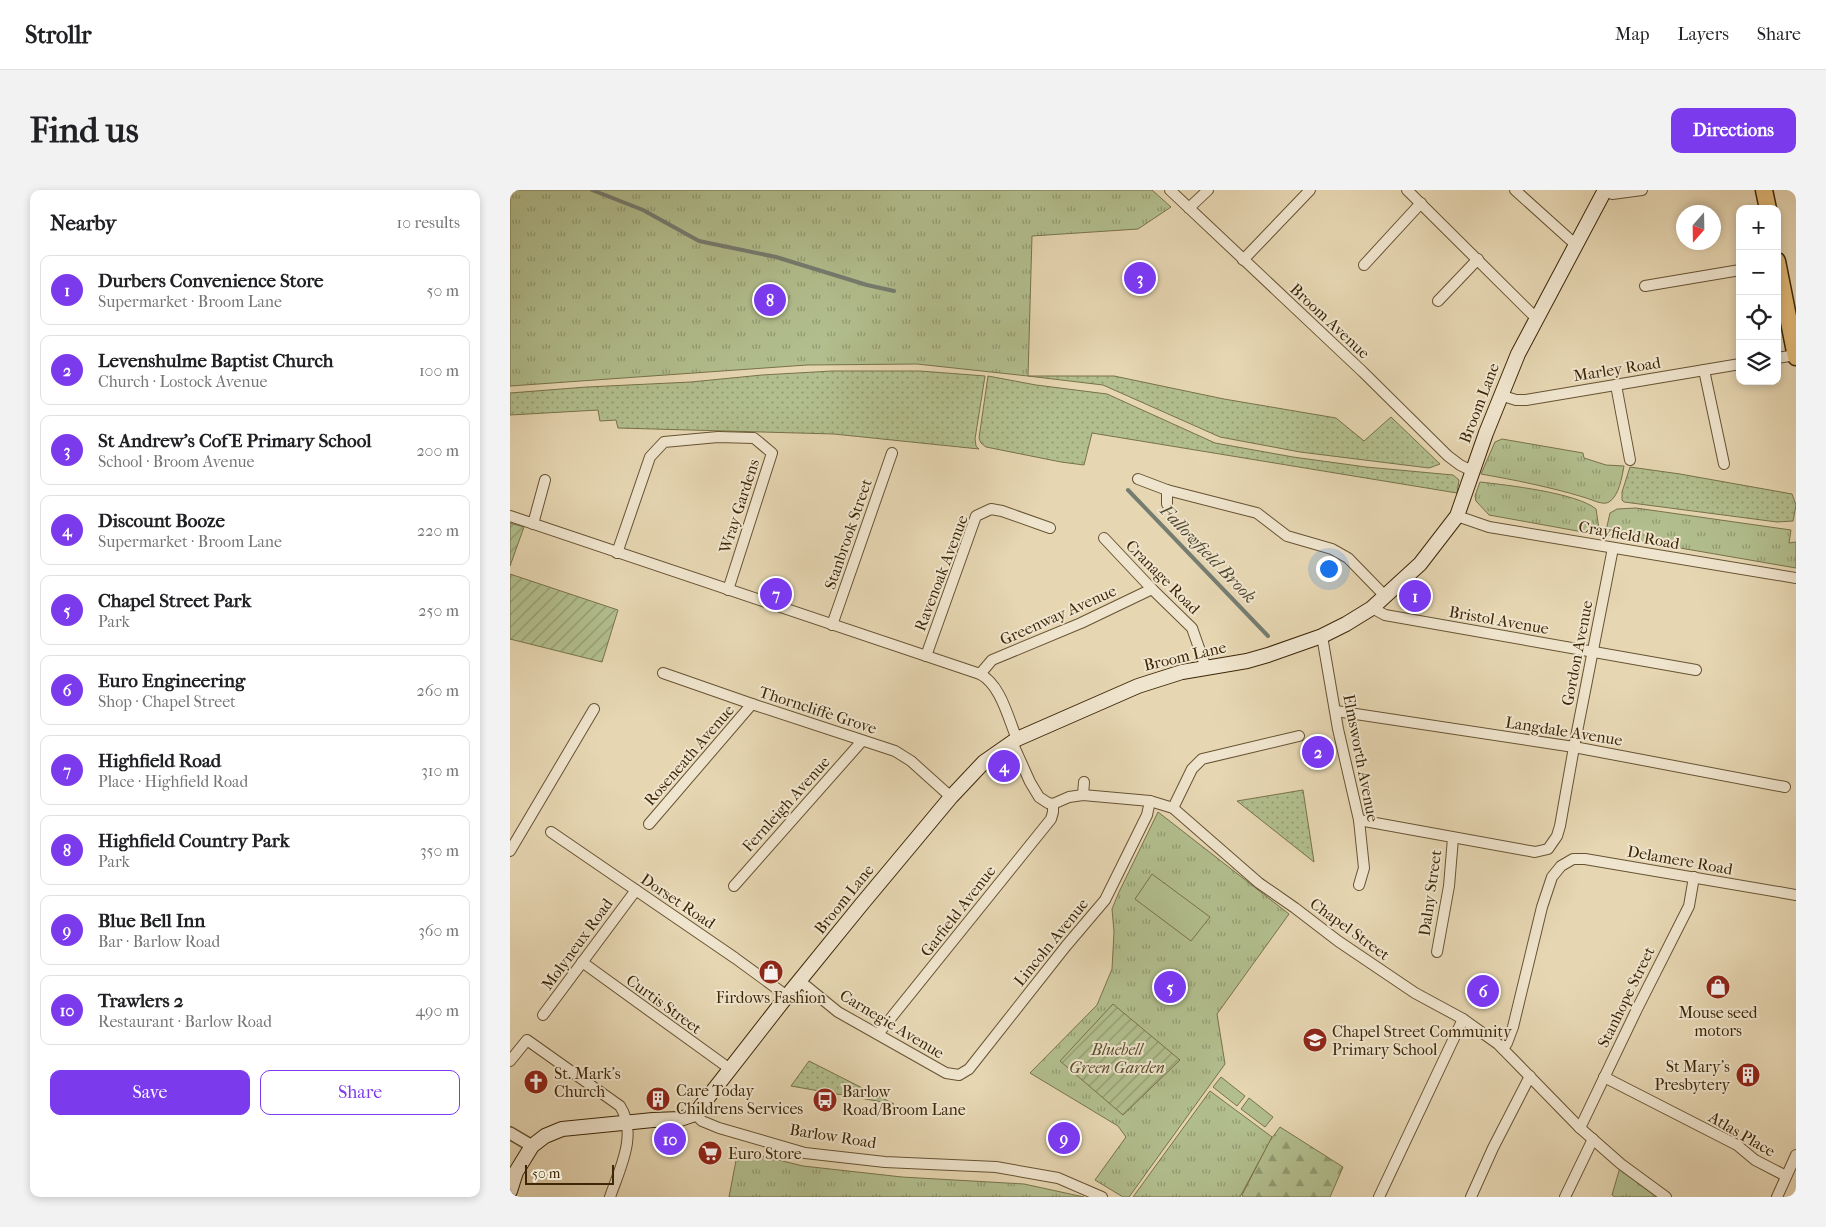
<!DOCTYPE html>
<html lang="en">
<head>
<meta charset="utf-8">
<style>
  :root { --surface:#fff; --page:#f2f2f2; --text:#202124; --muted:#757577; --line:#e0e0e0; --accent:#7c3aed }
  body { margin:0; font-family:"IM FELL French Canon",serif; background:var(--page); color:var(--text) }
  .controls { position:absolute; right:15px; top:15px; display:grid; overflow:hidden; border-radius:10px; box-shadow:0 2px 8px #0003 }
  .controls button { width:45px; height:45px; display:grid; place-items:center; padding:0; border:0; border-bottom:1px solid var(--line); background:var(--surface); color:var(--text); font:25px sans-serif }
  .compass { position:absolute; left:1166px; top:15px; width:45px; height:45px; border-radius:50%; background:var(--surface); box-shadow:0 2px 8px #0003; rotate:200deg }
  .scale { position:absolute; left:15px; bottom:12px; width:89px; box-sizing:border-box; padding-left:5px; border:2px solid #3d2707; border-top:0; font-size:14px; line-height:18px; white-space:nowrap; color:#3d2707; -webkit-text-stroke:4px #efe4cd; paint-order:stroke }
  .you { position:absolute; left:818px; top:378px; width:18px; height:18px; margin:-12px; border:4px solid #fff; border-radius:50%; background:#1a73e8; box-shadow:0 0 0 8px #1a73e833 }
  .badge { display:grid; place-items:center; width:32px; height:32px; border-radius:50%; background:var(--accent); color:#fff; font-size:16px; font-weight:700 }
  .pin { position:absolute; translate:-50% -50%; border:2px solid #fff; box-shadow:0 1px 5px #0006 }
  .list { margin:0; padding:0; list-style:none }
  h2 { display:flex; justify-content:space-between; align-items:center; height:65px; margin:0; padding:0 20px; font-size:21px }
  h2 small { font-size:16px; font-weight:400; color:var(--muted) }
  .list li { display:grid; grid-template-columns:32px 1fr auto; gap:15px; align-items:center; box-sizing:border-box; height:70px; margin:0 10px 10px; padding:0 10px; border:1px solid var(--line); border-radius:10px }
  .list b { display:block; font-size:19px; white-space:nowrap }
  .list p { margin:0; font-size:16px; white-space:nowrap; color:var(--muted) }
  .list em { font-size:16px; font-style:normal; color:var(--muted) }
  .actions { display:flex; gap:10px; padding:15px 20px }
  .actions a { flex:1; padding:11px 0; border:1px solid var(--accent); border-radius:10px; text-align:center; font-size:18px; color:var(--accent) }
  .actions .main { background:var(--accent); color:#fff }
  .icon { flex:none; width:28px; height:28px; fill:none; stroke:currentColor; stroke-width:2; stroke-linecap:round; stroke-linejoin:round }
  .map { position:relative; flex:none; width:1286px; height:1007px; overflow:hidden; border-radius:10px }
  header { display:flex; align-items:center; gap:30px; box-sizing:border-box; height:70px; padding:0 25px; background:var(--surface); border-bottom:1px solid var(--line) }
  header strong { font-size:24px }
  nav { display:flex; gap:28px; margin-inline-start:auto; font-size:18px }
  .intro { display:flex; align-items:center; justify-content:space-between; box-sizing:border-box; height:120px; padding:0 30px }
  h1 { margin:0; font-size:35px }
  .button { padding:12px 22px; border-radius:10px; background:var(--accent); color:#fff; font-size:18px; font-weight:700 }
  main { display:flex; gap:30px; padding:0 30px }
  aside { flex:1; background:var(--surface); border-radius:10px; box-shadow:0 2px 8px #0003 }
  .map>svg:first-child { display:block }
  .grass { fill:url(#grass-dots); stroke:#78724a }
  .forest { fill:url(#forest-firs); stroke:#78724a }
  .park { fill:url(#park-tufts); stroke:#78724a }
  .garden { fill:url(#garden-furrows); stroke:#78724a }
  .pitch { fill:#b2be8e; stroke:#78724a }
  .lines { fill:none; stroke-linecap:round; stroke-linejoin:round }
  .stream { stroke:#757d71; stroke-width:4 }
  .minor-casing { stroke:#675332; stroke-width:12 }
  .tertiary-casing { stroke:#675332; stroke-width:14 }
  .secondary-casing { stroke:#3d2707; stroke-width:16 }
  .trunk-casing { stroke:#3d2707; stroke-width:19 }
  .minor { stroke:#efe4cd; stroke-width:10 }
  .tertiary { stroke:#efe4cd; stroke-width:11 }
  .secondary { stroke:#efe4cd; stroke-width:14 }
  .trunk { stroke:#e3bb79; stroke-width:16 }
  .labels { text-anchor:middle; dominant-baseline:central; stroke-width:4; stroke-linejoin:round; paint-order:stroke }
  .street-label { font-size:16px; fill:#3d2707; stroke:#efe4cd }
  .poi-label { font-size:16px; fill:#3d2707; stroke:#efe4cd; text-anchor:start }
  .park-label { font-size:16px; font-style:italic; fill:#5a4d29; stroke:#efe4cd }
  .water-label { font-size:18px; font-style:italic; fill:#544b33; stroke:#efe4cd }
</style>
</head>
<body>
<header>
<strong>Strollr</strong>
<nav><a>Map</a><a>Layers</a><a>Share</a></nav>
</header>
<div class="intro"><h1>Find us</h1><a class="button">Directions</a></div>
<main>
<aside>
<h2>Nearby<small>10 results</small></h2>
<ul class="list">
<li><span class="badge">1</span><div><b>Durbers Convenience Store</b><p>Supermarket · Broom Lane</p></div><em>50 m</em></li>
<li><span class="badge">2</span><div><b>Levenshulme Baptist Church</b><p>Church · Lostock Avenue</p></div><em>100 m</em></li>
<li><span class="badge">3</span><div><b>St Andrew's CofE Primary School</b><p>School · Broom Avenue</p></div><em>200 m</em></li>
<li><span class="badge">4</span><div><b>Discount Booze</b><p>Supermarket · Broom Lane</p></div><em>220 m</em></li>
<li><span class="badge">5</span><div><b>Chapel Street Park</b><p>Park</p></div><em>250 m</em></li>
<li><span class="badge">6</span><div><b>Euro Engineering</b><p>Shop · Chapel Street</p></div><em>260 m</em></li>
<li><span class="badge">7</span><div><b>Highfield Road</b><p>Place · Highfield Road</p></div><em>310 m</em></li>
<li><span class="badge">8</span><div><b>Highfield Country Park</b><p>Park</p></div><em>350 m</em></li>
<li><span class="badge">9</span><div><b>Blue Bell Inn</b><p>Bar · Barlow Road</p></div><em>360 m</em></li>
<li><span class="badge">10</span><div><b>Trawlers 2</b><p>Restaurant · Barlow Road</p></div><em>490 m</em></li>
</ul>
<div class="actions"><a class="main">Save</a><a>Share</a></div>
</aside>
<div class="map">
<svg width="1286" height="1007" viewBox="0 0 1286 1007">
  <defs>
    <pattern id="grass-dots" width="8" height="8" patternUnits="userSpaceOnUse" patternTransform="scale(1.25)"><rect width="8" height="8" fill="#b2be8e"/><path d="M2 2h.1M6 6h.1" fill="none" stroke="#929a72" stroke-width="1.8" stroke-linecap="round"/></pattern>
    <pattern id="forest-firs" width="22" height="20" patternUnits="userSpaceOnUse" patternTransform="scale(1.25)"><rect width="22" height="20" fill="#b2be8e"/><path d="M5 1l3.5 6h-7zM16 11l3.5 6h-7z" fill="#929a72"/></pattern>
    <pattern id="park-tufts" width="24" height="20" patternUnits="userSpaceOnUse" patternTransform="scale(1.25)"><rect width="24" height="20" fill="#b2be8e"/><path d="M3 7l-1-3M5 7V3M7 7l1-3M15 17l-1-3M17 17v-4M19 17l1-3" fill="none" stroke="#929a72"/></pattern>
    <pattern id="garden-furrows" width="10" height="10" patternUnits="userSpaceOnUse" patternTransform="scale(1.25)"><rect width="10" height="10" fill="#b2be8e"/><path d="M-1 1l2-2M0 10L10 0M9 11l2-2" fill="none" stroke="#929a72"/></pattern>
  </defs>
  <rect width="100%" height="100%" fill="#e6d6b2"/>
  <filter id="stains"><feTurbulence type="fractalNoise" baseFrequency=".004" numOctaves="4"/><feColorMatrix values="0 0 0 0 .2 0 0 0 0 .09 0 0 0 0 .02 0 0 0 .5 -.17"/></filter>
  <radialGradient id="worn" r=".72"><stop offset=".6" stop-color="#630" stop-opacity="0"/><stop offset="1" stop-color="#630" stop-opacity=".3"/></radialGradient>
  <!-- grass -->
  <g class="grass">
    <path d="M322 181H410L475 186 465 249 466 256 469 259 324 244 108 238 106 230 90 231 88 220 0 225V203L77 197 181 192 252 185Z"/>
    <path d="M478 186 526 195 597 204 705 253 783 267 856 277 943 285 949 290 947 303 582 243 574 275 551 272 476 257 471 253 469 248Z"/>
    <path d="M518 186H604L714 209 826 228 854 251 881 227 930 274 919 278 790 262 710 247 593 195Z"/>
    <path d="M1120 277 1170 284 1282 304 1286 315 1283 331 1267 332 1114 312 1112 310V302Z"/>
    <path d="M793 600 804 672 727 611Z"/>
    <path d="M299 871 384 914 281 896Z"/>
  </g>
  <!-- forest -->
  <path class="forest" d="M770 937 833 977 820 1007H733L732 1005 759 952Z"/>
  <!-- park -->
  <g class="park">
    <path d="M0 0H642L661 17 628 39 522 46 518 186 407 174 297 175 0 196Z"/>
    <path d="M992 249 1073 263 1074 268 1096 275 1114 276C1112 287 1109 306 1099 312 1093 316 1081 309 1073 307 1040 297 1005 290 971 284L985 252Z"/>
    <path d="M970 292C997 295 1067 303 1086 319L1089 339 1085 338 1084 344 979 325 966 311 965 306Z"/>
    <path d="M1126 318 1281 340 1279 353 1286 352V378L1095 345 1100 323 1107 319Z"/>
    <path d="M648 622 779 724 707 824 715 874 619 1007H613L585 990 616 947 608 936 520 883 587 815 602 779 604 742 602 719 609 702Z"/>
    <path d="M700 901 762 947 730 1007H623Z"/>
    <path d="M228 960 293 976 392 987 514 994 574 1007H219Z"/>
    <path d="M1111 974 1156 1007H1105L1102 1005Z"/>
  </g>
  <!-- garden -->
  <g class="garden">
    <path d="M0 333 14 337 0 376Z"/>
    <path d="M0 384 108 420 92 472 0 449Z"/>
    <path d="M603 814 670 870 613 925 550 871Z"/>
  </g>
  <!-- pitch -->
  <g class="pitch">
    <path d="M642 684 700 727 681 751 625 709Z"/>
    <path d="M711 887 735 906 727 916 703 897Z"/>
    <path d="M739 908 763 927 755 937 731 919Z"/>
  </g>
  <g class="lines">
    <!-- stream -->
    <g class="stream">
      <path d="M82 0 133 20 189 51 266 67 357 95 384 101"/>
      <path d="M618 300 758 446"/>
    </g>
    <defs>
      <g id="minor">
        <path d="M660 0 853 182 938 266 950 275 962 281"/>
        <path d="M897 0 1027 129"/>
        <path d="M1005 0 1066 55"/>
        <path d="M1095 1 1102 4 1132 0"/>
        <path d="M679 18 698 0"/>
        <path d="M733 70 800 0"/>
        <path d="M854 75 911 13"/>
        <path d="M1135 96 1230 80"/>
        <path d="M928 111 968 69"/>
        <path d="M1267 168 1286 165"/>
        <path d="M1194 180 1214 274"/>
        <path d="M1106 195 1120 270"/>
        <path d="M990 205 1006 210H1016L1230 174"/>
        <path d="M628 289 657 300 747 323 777 346 822 359 838 368 876 407"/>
        <path d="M657 314V300"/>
        <path d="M0 326 470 484C491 495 498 528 507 549"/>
        <path d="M947 326 979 337 1286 388"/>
        <path d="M23 334 35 290"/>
        <path d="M594 348 642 399 682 438 696 478"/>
        <path d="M107 363 140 267 154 252 208 247 244 248 262 263 218 400"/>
        <path d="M862 418 875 425 1186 480"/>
        <path d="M322 435 382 263"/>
        <path d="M812 446 828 539 849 630 854 678 849 695"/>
        <path d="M416 466 466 326 481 319 492 321 540 338"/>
        <path d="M153 483 242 514 385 561 401 571 441 607"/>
        <path d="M470 484 482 470 571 433 642 399"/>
        <path d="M826 521 1064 557 1275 597"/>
        <path d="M502 552 520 592 529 607 538 613 543 614 559 607 573 605 640 611 663 618 749 693 785 718 828 751 905 803 953 829 988 854 1070 938 1111 974 1156 1007"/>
        <path d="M573 605 574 592"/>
        <path d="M663 618 682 579 692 569 789 546"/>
        <path d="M849 630 1025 662 1038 659 1047 646 1050 636 1064 557 1103 358"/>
        <path d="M139 634 242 514"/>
        <path d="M41 642 225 768 277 806"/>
        <path d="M0 661 84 519"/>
        <path d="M224 696 352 551"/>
        <path d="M927 762 939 696 943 648"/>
        <path d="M72 772 220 879"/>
        <path d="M290 791 328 822 436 883 449 885 459 879 556 756 595 710 637 625 640 611"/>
        <path d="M33 825 126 700"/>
        <path d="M368 844 541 629 543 622V614"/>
        <path d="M993 859 997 853 1003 837 1032 717 1042 687 1051 676 1063 669H1075L1286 705"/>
        <path d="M0 871 17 850 110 916C128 944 110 978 100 1007"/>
        <path d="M1094 887 1227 955 1245 970 1276 986"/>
        <path d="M185 924 192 931 209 938 295 963 375 972 486 977 548 988 592 1007"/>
        <path d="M1070 938 1127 819 1179 716 1184 687"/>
        <path d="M869 1007 953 829"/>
        <path d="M961 1007 983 958 1020 886"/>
        <path d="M1055 1007 1083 949"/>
        <path d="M1267 1007 1286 965"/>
      </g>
      <path id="tertiary" d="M0 943 22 956"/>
      <path id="secondary" d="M0 1001 6 982 22 956 35 946 52 939 143 930 170 929 185 924 277 806 351 715 441 607 474 572 507 549 628 496 672 482 737 471 758 465 812 446 836 434 862 418 910 374 947 326 976 243 1008 164 1095 0"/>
      <g id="trunk">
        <path d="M1254 0 1258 19"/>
        <path d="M1267 71 1286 167"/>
      </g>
    </defs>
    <!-- minor casing -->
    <use href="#minor" class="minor-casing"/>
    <!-- tertiary casing -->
    <use href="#tertiary" class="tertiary-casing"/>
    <!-- secondary casing -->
    <use href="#secondary" class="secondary-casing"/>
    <!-- trunk casing -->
    <use href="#trunk" class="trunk-casing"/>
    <!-- minor -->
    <use href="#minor" class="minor"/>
    <!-- tertiary -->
    <use href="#tertiary" class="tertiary"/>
    <!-- secondary -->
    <use href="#secondary" class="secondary"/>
    <!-- trunk -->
    <use href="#trunk" class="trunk"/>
  </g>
  <!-- icons -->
  <defs>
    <symbol id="shop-disc" viewBox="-11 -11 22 22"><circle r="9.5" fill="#8f2418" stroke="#efe4cd"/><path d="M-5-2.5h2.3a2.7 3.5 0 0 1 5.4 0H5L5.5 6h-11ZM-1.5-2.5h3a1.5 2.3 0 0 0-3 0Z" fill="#fff"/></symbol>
    <symbol id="school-disc" viewBox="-11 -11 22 22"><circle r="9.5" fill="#8f2418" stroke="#efe4cd"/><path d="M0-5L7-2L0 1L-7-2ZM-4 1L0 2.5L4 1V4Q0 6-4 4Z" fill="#fff"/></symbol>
    <symbol id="building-disc" viewBox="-11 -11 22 22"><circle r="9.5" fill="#8f2418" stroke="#efe4cd"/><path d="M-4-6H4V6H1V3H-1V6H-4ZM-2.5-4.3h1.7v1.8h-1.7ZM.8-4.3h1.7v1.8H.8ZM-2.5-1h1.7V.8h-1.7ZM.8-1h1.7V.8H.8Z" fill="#fff"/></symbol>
    <symbol id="church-disc" viewBox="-11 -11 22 22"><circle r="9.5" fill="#8f2418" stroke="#efe4cd"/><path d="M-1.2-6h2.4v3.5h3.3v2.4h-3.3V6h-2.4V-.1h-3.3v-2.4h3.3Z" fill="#fff"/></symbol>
    <symbol id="bus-disc" viewBox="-11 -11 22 22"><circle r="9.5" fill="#8f2418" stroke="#efe4cd"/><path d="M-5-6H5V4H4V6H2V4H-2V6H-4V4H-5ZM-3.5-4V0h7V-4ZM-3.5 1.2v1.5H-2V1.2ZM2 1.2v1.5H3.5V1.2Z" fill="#fff"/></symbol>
    <symbol id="supermarket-disc" viewBox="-11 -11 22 22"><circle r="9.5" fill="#8f2418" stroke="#efe4cd"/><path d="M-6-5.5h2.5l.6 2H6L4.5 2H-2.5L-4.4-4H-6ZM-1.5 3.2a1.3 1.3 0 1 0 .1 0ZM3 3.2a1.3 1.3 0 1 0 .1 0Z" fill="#fff"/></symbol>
  </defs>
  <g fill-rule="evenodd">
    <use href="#shop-disc" x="247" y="768" width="28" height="28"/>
    <use href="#shop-disc" x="1194" y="783" width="28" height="28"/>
    <use href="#school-disc" x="791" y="836" width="28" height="28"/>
    <use href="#building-disc" x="1224" y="871" width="28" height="28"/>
    <use href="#church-disc" x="12" y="878" width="28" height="28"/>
    <use href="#building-disc" x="134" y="895" width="28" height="28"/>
    <use href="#bus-disc" x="301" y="896" width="28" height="28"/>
    <use href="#supermarket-disc" x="186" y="949" width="28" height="28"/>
  </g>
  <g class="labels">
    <!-- street labels -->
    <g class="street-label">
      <text transform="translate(820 131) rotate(43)">Broom Avenue</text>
      <text transform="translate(1107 179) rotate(-9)">Marley Road</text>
      <text transform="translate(969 213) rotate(-69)">Broom Lane</text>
      <text transform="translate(229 316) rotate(-72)">Wray Gardens</text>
      <text transform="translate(338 344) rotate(-71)">Stanbrook Street</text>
      <text transform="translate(1119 345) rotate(10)">Crayfield Road</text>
      <text transform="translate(431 383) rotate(-69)">Ravenoak Avenue</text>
      <text transform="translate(653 387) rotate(45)">Cranage Road</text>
      <text transform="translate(548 425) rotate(-24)">Greenway Avenue</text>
      <text transform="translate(989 430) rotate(10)">Bristol Avenue</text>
      <text transform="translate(1067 463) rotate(-79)">Gordon Avenue</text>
      <text transform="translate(675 466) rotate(-13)">Broom Lane</text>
      <text transform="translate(308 520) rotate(18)">Thorncliffe Grove</text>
      <text transform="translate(1054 541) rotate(9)">Langdale Avenue</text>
      <text transform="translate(179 565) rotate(-49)">Roseneath Avenue</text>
      <text transform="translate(851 568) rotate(79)">Elmsworth Avenue</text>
      <text transform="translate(276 614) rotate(-48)">Fernleigh Avenue</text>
      <text transform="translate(1170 670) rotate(10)">Delamere Road</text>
      <text transform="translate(920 703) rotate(-82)">Dalny Street</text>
      <text transform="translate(334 709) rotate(-51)">Broom Lane</text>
      <text transform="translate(168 711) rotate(34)">Dorset Road</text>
      <text transform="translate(448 721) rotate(-52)">Garfield Avenue</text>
      <text transform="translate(840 739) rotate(36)">Chapel Street</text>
      <text transform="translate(541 752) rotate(-51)">Lincoln Avenue</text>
      <text transform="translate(67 754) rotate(-54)">Molyneux Road</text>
      <text transform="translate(1116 807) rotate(-64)">Stanhope Street</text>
      <text transform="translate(154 814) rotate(36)">Curtis Street</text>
      <text transform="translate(382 834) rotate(31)">Carnegie Avenue</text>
      <text transform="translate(1232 944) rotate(30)">Atlas Place</text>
      <text transform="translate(323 946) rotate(9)">Barlow Road</text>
    </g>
    <!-- poi labels -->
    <g class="poi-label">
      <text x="261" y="807" text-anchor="middle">Firdows Fashion</text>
      <text x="1208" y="822" text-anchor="middle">Mouse seed<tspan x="1208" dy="18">motors</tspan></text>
      <text x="822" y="841">Chapel Street Community<tspan x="822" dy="18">Primary School</tspan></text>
      <text x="1220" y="876" text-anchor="end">St Mary's<tspan x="1220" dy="18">Presbytery</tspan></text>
      <text x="44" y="883">St. Mark's<tspan x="44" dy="18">Church</tspan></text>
      <text x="166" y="900">Care Today<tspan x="166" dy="18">Childrens Services</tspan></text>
      <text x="332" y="901">Barlow<tspan x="332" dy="18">Road/Broom Lane</tspan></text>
      <text x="218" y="963">Euro Store</text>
    </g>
    <!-- park labels -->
    <g class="park-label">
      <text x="607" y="859">Bluebell<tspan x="607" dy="18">Green Garden</tspan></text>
    </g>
    <!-- water labels -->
    <g class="water-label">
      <text transform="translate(698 364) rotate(46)">Fallowfield Brook</text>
    </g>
  </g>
  <rect width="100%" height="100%" filter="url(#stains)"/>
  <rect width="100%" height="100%" fill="url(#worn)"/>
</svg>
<div class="controls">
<button>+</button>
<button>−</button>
<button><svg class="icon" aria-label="locate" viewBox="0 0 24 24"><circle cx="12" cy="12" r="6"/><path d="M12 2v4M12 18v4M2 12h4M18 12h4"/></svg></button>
<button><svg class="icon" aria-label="layers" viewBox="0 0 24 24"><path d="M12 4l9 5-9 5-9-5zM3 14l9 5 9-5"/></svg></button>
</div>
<svg class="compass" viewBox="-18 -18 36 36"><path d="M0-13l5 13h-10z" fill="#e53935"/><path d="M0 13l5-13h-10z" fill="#757577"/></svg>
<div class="scale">50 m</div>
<div class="you"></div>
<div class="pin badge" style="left:905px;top:406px">1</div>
<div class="pin badge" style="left:808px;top:562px">2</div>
<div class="pin badge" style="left:630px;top:88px">3</div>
<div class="pin badge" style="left:494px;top:576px">4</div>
<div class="pin badge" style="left:660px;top:797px">5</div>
<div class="pin badge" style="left:973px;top:801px">6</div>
<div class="pin badge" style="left:266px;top:404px">7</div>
<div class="pin badge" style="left:260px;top:110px">8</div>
<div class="pin badge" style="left:554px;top:948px">9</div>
<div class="pin badge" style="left:160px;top:949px">10</div>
</div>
</main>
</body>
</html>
